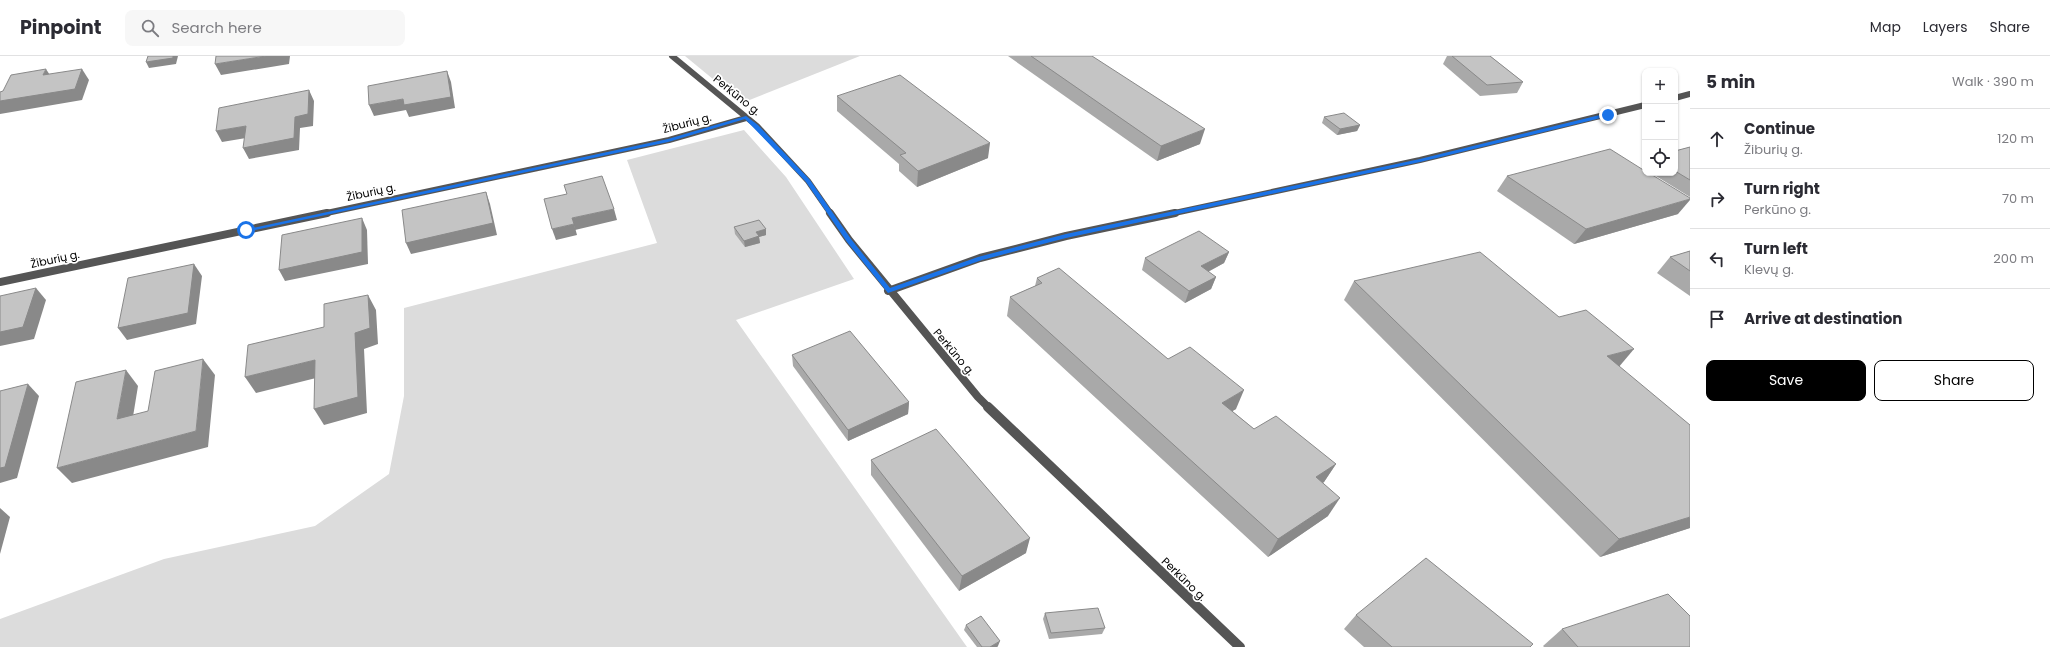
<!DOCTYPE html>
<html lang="en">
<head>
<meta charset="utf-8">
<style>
  :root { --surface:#fff; --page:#f7f7f7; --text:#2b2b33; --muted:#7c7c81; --line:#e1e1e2; --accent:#000 }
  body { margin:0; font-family:Poppins,sans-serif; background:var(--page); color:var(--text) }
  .controls { position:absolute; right:12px; top:12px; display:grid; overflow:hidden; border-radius:8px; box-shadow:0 1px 3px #0004 }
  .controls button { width:36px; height:36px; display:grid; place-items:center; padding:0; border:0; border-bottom:1px solid var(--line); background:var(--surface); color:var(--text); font:20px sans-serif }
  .stop { position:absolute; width:12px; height:12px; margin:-9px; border:3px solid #1a73e8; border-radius:50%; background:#fff }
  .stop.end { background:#1a73e8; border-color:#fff; box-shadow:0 1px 4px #0008 }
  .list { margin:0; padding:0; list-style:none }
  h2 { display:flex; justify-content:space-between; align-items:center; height:52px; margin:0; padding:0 16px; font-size:17px }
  h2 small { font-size:13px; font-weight:400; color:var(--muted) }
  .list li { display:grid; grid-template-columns:26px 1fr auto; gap:12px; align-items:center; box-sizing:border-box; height:60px; padding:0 16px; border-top:1px solid var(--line) }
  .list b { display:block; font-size:15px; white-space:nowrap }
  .list p { margin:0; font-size:13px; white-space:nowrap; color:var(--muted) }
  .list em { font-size:13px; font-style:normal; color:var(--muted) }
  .actions { display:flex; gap:8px; padding:12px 16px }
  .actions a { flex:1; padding:9px 0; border:1px solid var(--accent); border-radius:8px; text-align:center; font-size:14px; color:var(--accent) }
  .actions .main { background:var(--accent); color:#fff }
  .icon { flex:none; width:22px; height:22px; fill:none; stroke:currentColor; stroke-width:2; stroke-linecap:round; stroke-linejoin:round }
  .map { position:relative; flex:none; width:1690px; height:591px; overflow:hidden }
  header { display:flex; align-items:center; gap:24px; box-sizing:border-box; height:56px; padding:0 20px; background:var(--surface); border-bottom:1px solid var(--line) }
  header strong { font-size:19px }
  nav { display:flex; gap:22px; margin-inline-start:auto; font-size:14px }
  .search { width:280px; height:36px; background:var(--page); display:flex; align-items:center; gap:10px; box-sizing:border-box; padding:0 14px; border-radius:8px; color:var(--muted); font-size:15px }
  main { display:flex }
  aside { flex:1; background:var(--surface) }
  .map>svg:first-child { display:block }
  .green { fill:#dcdcdc }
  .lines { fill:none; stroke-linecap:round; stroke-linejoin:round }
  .minor-far2 { stroke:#555; stroke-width:6 }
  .minor-far1 { stroke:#555; stroke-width:8 }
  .minor { stroke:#555; stroke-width:10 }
  .wall { fill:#a9a9a9 }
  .shaded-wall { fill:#898989 }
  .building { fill:#c4c4c4; stroke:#898989 }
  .route { fill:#1a73e8 }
  .labels { text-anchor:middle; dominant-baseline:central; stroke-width:3.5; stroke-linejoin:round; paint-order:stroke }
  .street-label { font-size:11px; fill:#000; stroke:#fff }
</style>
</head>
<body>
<header>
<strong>Pinpoint</strong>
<div class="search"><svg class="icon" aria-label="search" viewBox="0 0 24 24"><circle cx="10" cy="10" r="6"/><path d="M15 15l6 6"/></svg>Search here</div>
<nav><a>Map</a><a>Layers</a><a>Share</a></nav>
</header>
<main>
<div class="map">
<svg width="1690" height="591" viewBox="0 0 1690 591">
  <rect width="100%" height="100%" fill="#fff"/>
  <!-- green -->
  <g class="green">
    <path d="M685 0H860L742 47Z"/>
    <path d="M744 74 786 121 854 223 736 264 967 591H0V563L164 503 315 470 389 418 404 340V252L657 187 627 104Z"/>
  </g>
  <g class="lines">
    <!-- minor-far2 -->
    <g class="minor-far2">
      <path d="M672 0 757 70 808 125 831 158"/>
      <path d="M1675 42 1690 38"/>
      <path d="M322 158 669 84 746 62"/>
      <path d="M1170 158 1420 104 1645 49"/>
    </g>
    <!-- minor-far1 -->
    <g class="minor-far1">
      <path d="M830 157 849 184 978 341 989 352"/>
      <path d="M0 226 327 157"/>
      <path d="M888 235 980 202 1066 180 1175 157"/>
    </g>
    <!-- minor -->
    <path class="minor" d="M988 351 1240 591"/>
  </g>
  <!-- wall -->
  <g class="wall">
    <path d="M1008 0H1092L1200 88 1157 105Z"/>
    <path d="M1447 0H1490L1523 26 1517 37 1480 40 1443 8Z"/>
    <path d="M837 40 988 102 917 131 899 115V108L837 55Z"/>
    <path d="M1324 61 1360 69 1357 75 1337 79 1322 67Z"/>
    <path d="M1690 91V141L1651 117H1675V95Z"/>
    <path d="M1507 120 1678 158 1574 188 1497 135Z"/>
    <path d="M734 171 766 179 759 181 760 187 745 191 735 178Z"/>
    <path d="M1690 195V240L1657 217 1670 201Z"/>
    <path d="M1229 196 1224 207 1208 216 1216 221 1211 233 1185 247 1142 214 1145 202Z"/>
    <path d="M1037 222 1168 303 1236 353 1232 355 1254 373 1336 408 1324 426 1323 427 1328 460 1268 501 1007 260 1010 241 1035 230Z"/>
    <path d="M1354 225 1619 311 1690 472 1600 501 1344 244Z"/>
    <path d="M792 299 909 346 908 358 848 385 793 310Z"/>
    <path d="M871 404 1026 497 959 535 871 419Z"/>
    <path d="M1045 557 1105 572 1102 578 1049 583 1043 563Z"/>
    <path d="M1356 559 1530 591H1364L1344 573Z"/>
    <path d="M966 569 998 590 997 591H977L964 574Z"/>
    <path d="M1562 573 1690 591H1544L1543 590Z"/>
  </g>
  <!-- shaded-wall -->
  <g class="shaded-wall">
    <path d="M173 0H178L176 8 149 12 146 6Z"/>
    <path d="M266 0H290L289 8 221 19 215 8Z"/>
    <path d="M46 13 53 24 43 19Z"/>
    <path d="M82 13 89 24 82 44 0 58V45Z"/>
    <path d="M447 15 451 26 455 52 409 61 406 54 374 60 369 49 403 43Z"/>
    <path d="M309 34 314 45 313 70 300 72 299 94 249 103 243 92 295 61Z"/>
    <path d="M1360 69 1357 75 1337 79 1340 73Z"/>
    <path d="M246 70 252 81 222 86 216 75Z"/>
    <path d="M1205 73 1200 88 1157 105 1161 90Z"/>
    <path d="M990 87 988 102 917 131 918 115Z"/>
    <path d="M486 136 490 148 497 179 411 198 406 187Z"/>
    <path d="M1690 143V144L1678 158 1574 188 1586 173Z"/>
    <path d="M614 153 617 164 575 174 572 162Z"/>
    <path d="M362 162 367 174 368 208 285 225 279 214Z"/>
    <path d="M574 168 577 179 556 184 552 173Z"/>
    <path d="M766 173V179L759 181 760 187 745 191 744 185 756 176Z"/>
    <path d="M1229 196 1224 207 1196 222 1201 210Z"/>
    <path d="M194 208 202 220 196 268 127 284 118 272Z"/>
    <path d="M1216 221 1211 233 1185 247 1189 235Z"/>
    <path d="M36 232 46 244 34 283 0 290V276Z"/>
    <path d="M368 239 376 254 378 288 364 293 367 357 324 369 314 353 355 277Z"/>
    <path d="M1634 293 1618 312 1607 300Z"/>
    <path d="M203 303 215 319 208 391 72 427 57 412 196 375Z"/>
    <path d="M315 304 324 320 256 337 245 321Z"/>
    <path d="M126 314 138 330 130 379 117 363Z"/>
    <path d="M28 328 39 340 17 422 0 427V412Z"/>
    <path d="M1244 334 1236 353 1214 366 1222 347Z"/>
    <path d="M909 346 908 358 848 385V374Z"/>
    <path d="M1336 408 1324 426 1305 439 1316 421Z"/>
    <path d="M1340 442 1328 460 1268 501 1278 483Z"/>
    <path d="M0 452 10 461 0 498Z"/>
    <path d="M1690 461V472L1600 501 1619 483Z"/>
    <path d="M1030 482 1026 497 959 535 962 520Z"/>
    <path d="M1000 585 998 590 997 591H990Z"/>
  </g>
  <!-- building -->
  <g class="building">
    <path d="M148 0H173V2L146 6Z"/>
    <path d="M216 0H266L215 8Z"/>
    <path d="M1031 0H1092L1205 73 1161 90Z"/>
    <path d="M1452 0H1490L1523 26 1487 29Z"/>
    <path d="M46 13 43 19 82 13 75 33 0 45V36L3 35 11 19Z"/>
    <path d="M447 15 451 41 404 49 403 43 369 49 368 30Z"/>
    <path d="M900 19 990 87 918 115 900 99 906 97 837 40Z"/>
    <path d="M309 34 308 58 295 61 294 82 243 92 246 70 216 75 219 52Z"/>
    <path d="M1344 57 1360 69 1340 73 1324 61Z"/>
    <path d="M1690 91V124L1675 115V95Z"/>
    <path d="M1610 93 1645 115V117H1649L1690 142V143L1586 173 1507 120Z"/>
    <path d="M602 120 614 153 572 162 574 168 552 173 544 143 567 138 564 129Z"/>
    <path d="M486 136 493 167 406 187 402 154Z"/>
    <path d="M362 162V196L279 214 282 179Z"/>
    <path d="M759 164 766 173 756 176 759 180 744 185 734 171Z"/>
    <path d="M1199 175 1229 196 1201 210 1216 221 1189 235 1145 202Z"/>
    <path d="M1690 195V215L1670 201Z"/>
    <path d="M1480 196 1559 261 1586 254 1634 293 1607 300 1690 369V461L1619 483 1354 225Z"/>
    <path d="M194 208 188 257 118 272 128 222Z"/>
    <path d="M1059 212 1168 303 1190 291 1244 334 1222 347 1254 373 1276 360 1336 408 1316 421 1340 442 1278 483 1010 241 1042 227 1037 222Z"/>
    <path d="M36 232 23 271 0 276V240Z"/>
    <path d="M368 239 370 272 355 277 358 341 314 353 315 304 245 321 248 289 324 271V248Z"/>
    <path d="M850 275 909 346 848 374 792 299Z"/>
    <path d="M203 303 196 375 57 412 76 326 126 314 117 363 148 355 155 315Z"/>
    <path d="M28 328 5 411 0 412V335Z"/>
    <path d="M936 373 1030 482 962 520 871 404Z"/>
    <path d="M1426 502 1533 588 1530 591H1392L1356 559Z"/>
    <path d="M1668 538 1690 560V591H1578L1562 573Z"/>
    <path d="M1098 552 1105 572 1051 577 1045 557Z"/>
    <path d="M981 560 1000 585 990 591H982L966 569Z"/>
  </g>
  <!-- route -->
  <path class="route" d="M1608 57 1609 60 1420 106 1066 182 982 204 888 237 847 186 806 126 745 63 668 86 246 176 243 174 668 83 746 60 758 69 810 124 851 183 890 232 978 201 1066 178 1420 103Z"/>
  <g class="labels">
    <!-- street labels -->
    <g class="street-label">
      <text transform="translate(737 39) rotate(39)">Perkūno g.</text>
      <text transform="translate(687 67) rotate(-15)">Žiburių g.</text>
      <text transform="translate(371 136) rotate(-12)">Žiburių g.</text>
      <text transform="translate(55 203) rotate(-12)">Žiburių g.</text>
      <text transform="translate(954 296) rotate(50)">Perkūno g.</text>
      <text transform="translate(1184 523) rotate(44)">Perkūno g.</text>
    </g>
  </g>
</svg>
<div class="controls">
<button>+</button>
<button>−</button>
<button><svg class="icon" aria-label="locate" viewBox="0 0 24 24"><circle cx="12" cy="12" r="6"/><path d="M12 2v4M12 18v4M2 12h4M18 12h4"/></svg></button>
</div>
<div class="stop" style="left:246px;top:174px"></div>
<div class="stop end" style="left:1608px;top:59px"></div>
</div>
<aside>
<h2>5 min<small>Walk · 390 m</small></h2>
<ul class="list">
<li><svg class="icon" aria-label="ahead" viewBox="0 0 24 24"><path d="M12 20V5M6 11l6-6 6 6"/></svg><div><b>Continue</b><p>Žiburių g.</p></div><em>120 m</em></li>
<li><svg class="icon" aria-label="right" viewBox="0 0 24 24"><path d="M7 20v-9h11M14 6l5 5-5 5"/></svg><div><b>Turn right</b><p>Perkūno g.</p></div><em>70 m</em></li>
<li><svg class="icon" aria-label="left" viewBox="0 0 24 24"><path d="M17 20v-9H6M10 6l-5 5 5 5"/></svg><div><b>Turn left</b><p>Klevų g.</p></div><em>200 m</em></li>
<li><svg class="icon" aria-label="arrive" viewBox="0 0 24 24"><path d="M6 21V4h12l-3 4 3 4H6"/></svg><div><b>Arrive at destination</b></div></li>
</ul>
<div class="actions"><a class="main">Save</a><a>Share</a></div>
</aside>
</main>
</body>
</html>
